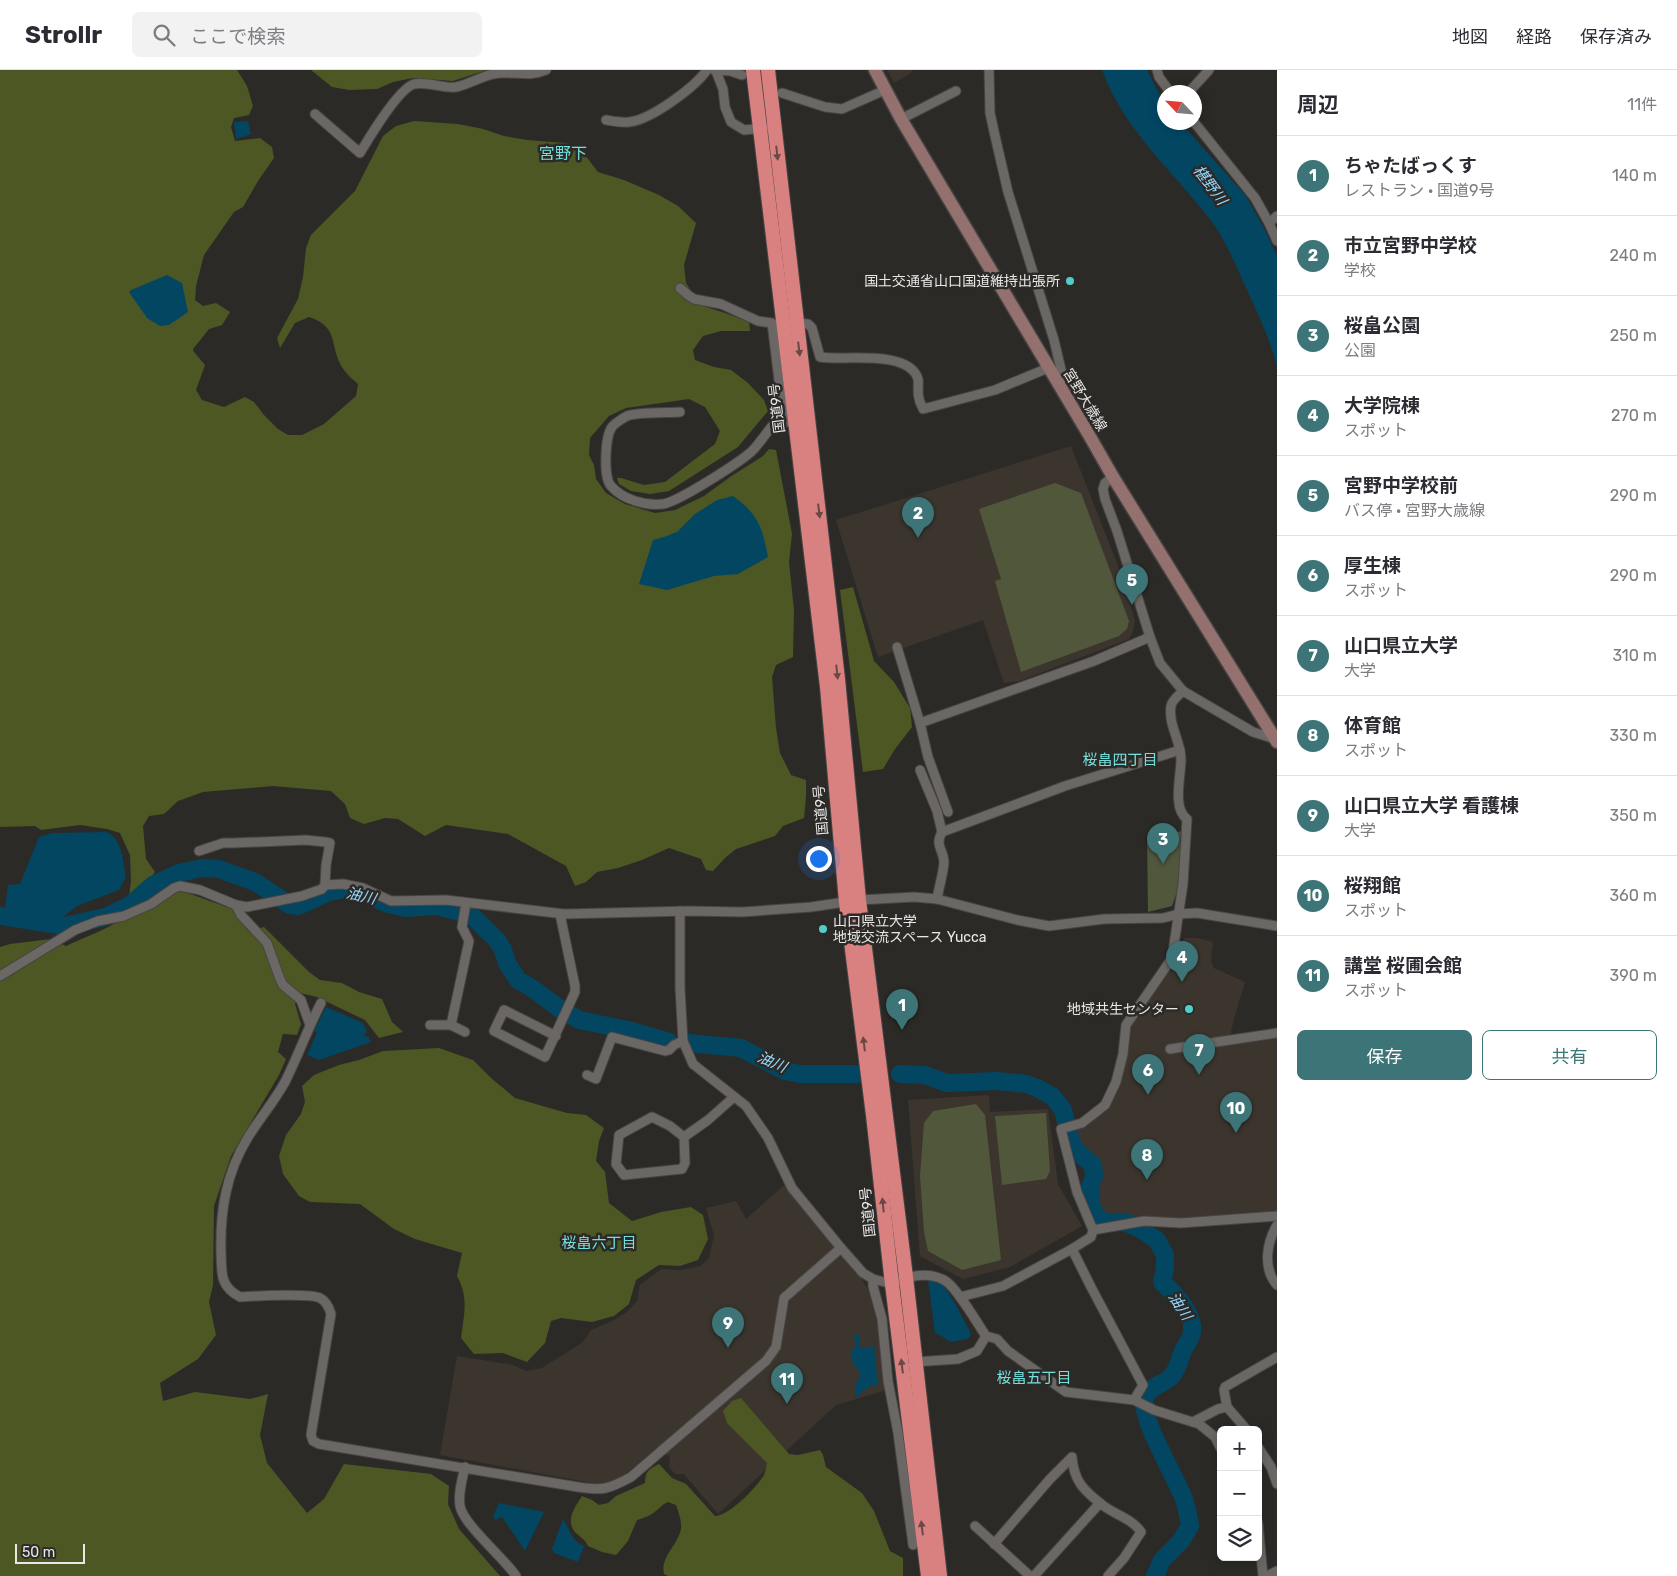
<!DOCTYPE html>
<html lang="ja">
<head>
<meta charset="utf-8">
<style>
  :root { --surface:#fff; --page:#f2f2f3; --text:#2b2b33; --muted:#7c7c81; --line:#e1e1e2; --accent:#3d7477 }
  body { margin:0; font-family:Rubik,"Noto Sans JP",sans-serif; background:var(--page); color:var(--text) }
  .controls { position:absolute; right:15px; bottom:15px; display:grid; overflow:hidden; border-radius:8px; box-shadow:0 2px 12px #0003 }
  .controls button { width:45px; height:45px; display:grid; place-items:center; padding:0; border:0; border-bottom:1px solid var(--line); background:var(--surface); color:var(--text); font:25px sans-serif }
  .compass { position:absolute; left:1157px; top:15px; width:45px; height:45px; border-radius:50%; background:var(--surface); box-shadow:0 2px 12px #0003; rotate:296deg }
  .scale { position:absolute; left:15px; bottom:12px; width:70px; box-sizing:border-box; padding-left:5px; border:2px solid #e8e7e6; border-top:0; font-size:14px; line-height:18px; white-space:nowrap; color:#e8e7e6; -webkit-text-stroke:4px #2c2a27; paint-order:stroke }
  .you { position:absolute; left:818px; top:788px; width:18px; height:18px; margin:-12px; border:4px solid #fff; border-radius:50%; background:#1a73e8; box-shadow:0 0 0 8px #1a73e833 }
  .badge { display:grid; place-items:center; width:32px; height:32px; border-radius:50%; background:var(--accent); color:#fff; font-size:16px; font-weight:700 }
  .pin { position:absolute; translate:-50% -41px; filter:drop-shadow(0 1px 2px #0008) }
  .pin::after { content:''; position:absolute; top:26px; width:18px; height:15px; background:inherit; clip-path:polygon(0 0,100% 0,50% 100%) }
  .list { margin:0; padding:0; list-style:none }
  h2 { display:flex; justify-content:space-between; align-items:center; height:65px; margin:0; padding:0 20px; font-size:21px }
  h2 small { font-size:16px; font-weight:400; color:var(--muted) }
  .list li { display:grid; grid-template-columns:32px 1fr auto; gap:15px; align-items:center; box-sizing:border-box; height:80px; padding:0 20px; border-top:1px solid var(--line) }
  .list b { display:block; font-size:19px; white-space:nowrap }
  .list p { margin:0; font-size:16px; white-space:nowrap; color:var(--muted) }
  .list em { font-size:16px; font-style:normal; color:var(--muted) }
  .actions { display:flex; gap:10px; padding:15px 20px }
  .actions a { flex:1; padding:11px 0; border:1px solid var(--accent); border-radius:8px; text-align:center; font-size:18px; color:var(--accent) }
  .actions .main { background:var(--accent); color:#fff }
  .icon { flex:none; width:28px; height:28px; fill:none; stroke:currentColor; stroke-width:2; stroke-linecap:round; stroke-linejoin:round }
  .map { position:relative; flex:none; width:1277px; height:1506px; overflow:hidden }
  header { display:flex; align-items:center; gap:30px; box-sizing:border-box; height:70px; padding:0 25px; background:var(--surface); border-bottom:1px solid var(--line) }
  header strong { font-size:24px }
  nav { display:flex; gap:28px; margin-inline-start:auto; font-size:18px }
  .search { width:350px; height:45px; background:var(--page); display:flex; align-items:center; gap:12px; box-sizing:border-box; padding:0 18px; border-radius:8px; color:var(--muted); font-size:19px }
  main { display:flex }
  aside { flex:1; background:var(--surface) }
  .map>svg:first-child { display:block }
  .built { fill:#3b352e }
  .green { fill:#50573b }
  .forest { fill:#4c5724 }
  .water { fill:#024662 }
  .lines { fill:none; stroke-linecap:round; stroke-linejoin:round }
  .river { stroke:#024662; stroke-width:18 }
  .minor-casing { stroke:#474543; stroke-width:11 }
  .secondary-casing { stroke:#474543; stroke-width:15 }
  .trunk-casing { stroke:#474543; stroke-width:16 }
  .minor { stroke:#6a6765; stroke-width:9 }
  .secondary { stroke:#94716f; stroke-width:12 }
  .trunk { stroke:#d98080; stroke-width:14 }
  .oneway { fill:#694846 }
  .poi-dot { fill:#53cdca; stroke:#2c2a27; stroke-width:2 }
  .labels { text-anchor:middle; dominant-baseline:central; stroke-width:5; stroke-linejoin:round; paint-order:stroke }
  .poi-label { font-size:14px; fill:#e8e7e6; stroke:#2c2a27; text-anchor:end }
  .street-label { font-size:14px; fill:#e8e7e6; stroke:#2c2a27 }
  .water-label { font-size:15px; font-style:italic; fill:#94d7fb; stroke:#2c2a27 }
  .neighbourhood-label { font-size:15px; fill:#73dfdc; stroke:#2c2a27 }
  .quarter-label { font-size:16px; fill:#73dfdc; stroke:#2c2a27 }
</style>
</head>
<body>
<header>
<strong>Strollr</strong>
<div class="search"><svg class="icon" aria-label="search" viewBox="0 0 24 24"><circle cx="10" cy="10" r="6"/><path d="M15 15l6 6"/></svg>ここで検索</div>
<nav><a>地図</a><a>経路</a><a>保存済み</a></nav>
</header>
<main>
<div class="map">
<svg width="1277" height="1506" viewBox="0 0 1277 1506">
  <rect width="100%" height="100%" fill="#2c2a27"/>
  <!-- built -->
  <g class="built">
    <path d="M887 0H913L908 5 894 13Z"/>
    <path d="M1071 376 1122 506 1135 551 1133 561 1129 569 1019 611 1004 613 983 550 878 587 836 450Z"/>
    <path d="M1184 868H1198L1213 872 1211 891 1214 898 1245 912 1235 945 1230 966H1277V1141L1183 1149 1142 1148 1107 1153 1098 1146 1091 1133V1122L1097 1107 1095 1096 1091 1090 1079 1083 1072 1073 1071 1063 1079 1058 1087 1057 1092 1050 1109 1037 1117 1021 1126 989 1128 977 1129 954 1166 900 1174 901 1176 887 1178 884H1182Z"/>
    <path d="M989 1025 990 1042 1048 1039 1058 1114 1082 1156 1010 1197 963 1209 920 1186 908 1030Z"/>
    <path d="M783 1116H787L861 1208 871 1225 878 1249 887 1320 836 1335 718 1444 684 1404H675L669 1397 670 1386 661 1383 656 1378 623 1406 612 1411 597 1414 440 1385 457 1286 513 1295 526 1301 542 1298 583 1272 591 1260 612 1251 627 1242 637 1231 640 1215 661 1199 680 1200 701 1196 709 1188 714 1165 706 1138 736 1131 746 1149Z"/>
  </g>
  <!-- green -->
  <g class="green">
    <path d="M1055 413 1081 423 1129 551 1127 559 1119 566 1021 602 995 511 1001 509 979 439Z"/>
    <path d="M1182 761 1178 819 1172 836 1148 842 1147 769Z"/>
    <path d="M976 1034 985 1045 1001 1190 962 1200 928 1181 924 1162 920 1106 924 1053 933 1041Z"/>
    <path d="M1046 1043 1050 1101 1046 1109 1002 1115 995 1046Z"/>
  </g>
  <!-- forest -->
  <g class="forest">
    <path d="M0 0H237L247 16 253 36 249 45 234 48 231 57 235 71 260 68 272 77 274 88 258 111 243 137 234 142 204 185 196 216 195 230 203 236 216 233 230 242 222 255 209 259 193 279 194 282 205 295 196 320 202 330 224 337 245 327 254 332 264 345 278 359 288 365H302L324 354 356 326 358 314C354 310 347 305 344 300 328 278 341 257 309 247L295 253 280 278 277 268 298 229 303 207 306 178 311 165 355 121 383 66 396 56 414 51 458 54 483 59 504 66 527 70 566 73 585 85 598 102 624 110 659 125 678 136 696 153 684 195 686 213 700 235 725 243 749 252 750 261H721L703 266 693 280 695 290 714 297 731 300 748 313 764 330 768 341 738 377 669 421 650 424 631 421 619 414 617 408H621L644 415 665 412 715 374 720 361 705 337 689 329 626 338 609 346 590 368 589 385 594 395 596 409 606 423 625 434 655 443 675 440 704 426 730 407 763 386 769 379 776 380 792 464 789 492 794 540 793 587 776 595 772 607 776 658 780 683 791 705 806 710V726L804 748 783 756 775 766 736 779 725 788 713 801 706 800 701 789 669 778 642 790 618 798 597 802 586 812 575 816 566 796 508 764 446 755 425 766 398 749 385 748 364 754 350 748 345 734 331 721 273 716 203 722 178 731 164 744 149 746 143 756 146 789 155 802 146 814 129 827 131 811 130 785 120 763 107 759 80 755 41 760 35 756 0 757Z"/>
    <path d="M311 0H487L453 11 413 8 393 12 377 19 349 20 332 17Z"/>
    <path d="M853 517 874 591 894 612 910 638 912 657 895 679 883 699 863 702 840 520Z"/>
    <path d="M180 807 185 822 235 840 248 861 264 857 309 902 320 910 342 913 359 922 382 929 392 952 403 962 379 968 365 950 317 927 300 923 295 934 301 954 297 965 283 964 278 982 286 989 279 1005 231 1086 214 1136 213 1215 209 1232 216 1265 198 1289 160 1313 163 1331 195 1322 250 1329 268 1324 260 1365 267 1393 307 1443 324 1429 344 1394 431 1404 449 1416 448 1434 459 1459 500 1506H0V877L10 874 51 869 66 876C85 867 106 860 123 848 146 832 151 816 180 807Z"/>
    <path d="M439 978 473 990 491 1008 515 1028 567 1043 586 1045 604 1058 599 1071 596 1091 605 1102 609 1133 632 1151 661 1142 691 1137 703 1145 708 1169 698 1190 680 1196 659 1195 636 1210 629 1234 614 1246 592 1252 561 1248 551 1251 545 1273 527 1292 503 1283 474 1284 461 1268C464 1244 469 1228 457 1206L462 1183 415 1169 394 1159 360 1134 310 1132 299 1126 283 1104 279 1086 286 1065 301 1044 305 1032 302 1016 314 1005 339 995 359 990 383 981Z"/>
    <path d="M741 1328 789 1384 798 1385 820 1380 823 1385 826 1397 862 1423 874 1441 890 1481 903 1488V1506H668L664 1504C660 1487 678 1475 681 1459 682 1451 678 1441 676 1435L668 1432C663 1434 661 1437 657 1440 652 1445 644 1448 637 1450L628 1471 616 1485 602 1482 588 1476C584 1468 581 1468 575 1462 565 1450 575 1437 582 1426L592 1430 599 1435 608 1433 616 1426 645 1413C645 1401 649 1399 659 1394L672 1408 686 1414 715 1446C729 1446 757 1417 764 1405 766 1401 766 1396 767 1393L727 1353 723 1341 732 1331Z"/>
  </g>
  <!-- water -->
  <g class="water">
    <path d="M1102 0H1147L1164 33V52L1181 53 1246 126 1265 160 1277 186V296C1270 270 1259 246 1248 222 1236 196 1226 170 1209 148 1171 99 1124 60 1102 0Z"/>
    <path d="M248 51 251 64 236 69 234 52Z"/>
    <path d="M167 205 182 213 188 242 169 255 160 256 147 248 129 222 131 220Z"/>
    <path d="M733 426C759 445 762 457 768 487L738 504 714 506 667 520 639 514 653 470 664 467 677 462 695 444 717 430Z"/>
    <path d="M106 762C122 767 123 792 126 807L119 820 77 836 63 847 8 841 5 838 8 815 20 814 39 767 52 763Z"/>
    <path d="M326 937 363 953 367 962 364 964 365 967 368 966 371 972 319 990 307 985 317 963 314 961Z"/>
    <path d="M928 1210 943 1215 955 1233 971 1264 968 1269 950 1272 943 1267 935 1263Z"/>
    <path d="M859 1264 860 1278 874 1276 878 1315 870 1316 856 1327 855 1313 859 1309 860 1300 853 1295 851 1280 856 1278 854 1265Z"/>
    <path d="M499 1433 544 1442 525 1481 502 1447 495 1450 493 1446Z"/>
    <path d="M563 1449C570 1459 571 1471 584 1476L578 1492 554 1483 552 1479Z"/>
  </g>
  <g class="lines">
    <!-- river -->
    <g class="river">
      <path d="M0 846 65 856 105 847 130 835 153 815 179 803 202 798 219 799 255 812 290 835 298 836 329 822 346 819 362 822 385 833 405 838 437 836 460 842 472 846 497 870 503 880 507 893 518 910 532 918 560 939 579 950 628 960 669 972"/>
      <path d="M688 973 741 978 785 1001 800 1004H857"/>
      <path d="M900 1004 925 1005 947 1013 997 1011 1027 1014 1037 1018 1052 1026 1063 1040 1071 1071 1077 1082 1093 1095 1094 1106 1090 1118V1133L1096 1146 1107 1153 1125 1152 1140 1159 1157 1170 1165 1185V1199L1162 1212C1174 1223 1198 1247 1191 1266 1189 1272 1184 1277 1182 1283 1179 1291 1177 1301 1171 1307 1164 1314 1144 1318 1144 1331 1143 1353 1174 1404 1183 1427 1187 1436 1188 1446 1190 1456L1181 1471 1162 1490 1155 1506"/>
    </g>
    <defs>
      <g id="minor">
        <path d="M714 0 730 1 742 5"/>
        <path d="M989 0 990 43 995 66 1008 122 1054 270 1064 312 1061 319"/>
        <path d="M1157 0 1159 7 1170 22"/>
        <path d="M716 1 723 19 725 37 731 52 744 60 765 58"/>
        <path d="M1189 22 1209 0"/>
        <path d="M782 23 825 37 842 39 885 20"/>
        <path d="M315 44 360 83C369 68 398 19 414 14 428 11 443 19 456 17 471 14 486 3 501 3 517 2 530 7 546 0"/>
        <path d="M901 49 956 21"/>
        <path d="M606 50C613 51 622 53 629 52 651 50 695 17 707 0"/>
        <path d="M1194 52 1255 128 1269 153 1277 146"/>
        <path d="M1269 153 1277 171"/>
        <path d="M680 218 688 225 694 229 721 234 758 251 772 253 784 352"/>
        <path d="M796 253 808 254 812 258 820 287C843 291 909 279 918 309 919 315 917 322 919 328 919 332 922 335 923 339L995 320 1048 298"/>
        <path d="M680 342C668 343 638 342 627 346 623 348 614 354 612 357 605 366 603 408 611 416 623 430 646 436 663 434 678 432 744 390 754 379 761 371 767 362 773 355L795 350"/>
        <path d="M1113 407 1105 413 1103 419 1105 429 1117 461 1150 567 1160 593 1183 621 1253 662 1275 669"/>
        <path d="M897 577 920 653 928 687 948 742"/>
        <path d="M920 653 1094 591 1150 567"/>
        <path d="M920 700 937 741 942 762"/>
        <path d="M199 781 223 773H233L306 770 325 772 330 773 326 795 325 815"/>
        <path d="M937 829C939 817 943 804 944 793 944 779 934 777 942 762L1065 716 1180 680"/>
        <path d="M236 835 241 845 267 873 280 909 283 915 301 930 310 955"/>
        <path d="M680 841V918L683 971 693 994 746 1036 768 1068 792 1118 841 1178 863 1203 873 1209 892 1214C908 1206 926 1201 944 1210 956 1216 977 1253 986 1266L997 1269 1008 1281 1066 1322 1134 1330 1154 1340 1199 1354 1215 1367 1221 1379"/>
        <path d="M0 906 75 860 98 851 124 846 151 834 174 818 180 816 200 820 236 835 247 837 302 826 322 819 325 815 343 814 363 818 391 831 446 830 564 844 689 841 742 842 811 837 859 830 914 827 937 829 1017 850 1049 856 1104 849 1163 848 1179 844 1197 843 1277 856"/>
        <path d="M321 933C308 958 298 986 285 1012 274 1032 259 1049 247 1069 226 1104 220 1141 221 1182 222 1202 219 1216 240 1227 255 1226 310 1223 320 1228 326 1231 329 1237 331 1244L311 1365 313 1371 319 1374 578 1417C603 1421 609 1419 631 1407L766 1291 776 1277 784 1228 841 1178"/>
        <path d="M430 955H451L469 871 462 857 466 833"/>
        <path d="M451 955 465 962"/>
        <path d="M556 966 504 940 494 961 545 987 575 922V916L560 844"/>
        <path d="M1170 979 1277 963"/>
        <path d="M587 1005 596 1009 612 967 665 981 669 980 674 975 683 971"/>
        <path d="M684 1067 670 1056 652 1047 619 1065 616 1094 624 1105 682 1099 685 1093 684 1067 708 1050 734 1027"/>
        <path d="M1277 1155C1267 1172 1262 1198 1277 1215"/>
        <path d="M1093 1160 1144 1151 1181 1153 1277 1146"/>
        <path d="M1072 1179 1091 1217 1143 1315 1134 1330"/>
        <path d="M873 1209V1216L882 1249 888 1311 898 1363 913 1475"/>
        <path d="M960 1227 1003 1216 1072 1179 1091 1167 1093 1160 1077 1122 1061 1059 1082 1053 1105 1035 1116 1012 1123 984 1126 955 1172 888 1183 814 1187 749C1172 739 1181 705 1181 690 1181 671 1168 655 1171 636 1172 630 1178 626 1183 621"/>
        <path d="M915 1292 958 1289 977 1281 986 1266"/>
        <path d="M1227 1337 1224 1320 1225 1317 1277 1287"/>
        <path d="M1193 1352 1218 1339 1227 1337 1247 1360"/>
        <path d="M1258 1377 1271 1397 1277 1414"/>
        <path d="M465 1397C462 1410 458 1423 460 1436 463 1454 504 1488 516 1506"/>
        <path d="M1100 1433C1112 1444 1132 1448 1141 1462L1124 1488 1108 1506"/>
        <path d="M1258 1453 1263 1506"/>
        <path d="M975 1456 1030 1506"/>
        <path d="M994 1474 1050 1409 1072 1387C1074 1410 1082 1419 1100 1433L1034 1506"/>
        <path d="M1267 1506 1277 1501"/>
      </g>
      <path id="secondary" d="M875 0 901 49 1089 365 1113 407 1277 672"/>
      <g id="trunk">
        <path d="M753 0 827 617 846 832 873 1045 892 1214 928 1506"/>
        <path d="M768 0 838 609 859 830 906 1207 940 1506"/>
      </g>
    </defs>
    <!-- minor casing -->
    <use href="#minor" class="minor-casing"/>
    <!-- secondary casing -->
    <use href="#secondary" class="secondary-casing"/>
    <!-- trunk casing -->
    <use href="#trunk" class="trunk-casing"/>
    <!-- minor -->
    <use href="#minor" class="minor"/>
    <!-- secondary -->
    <use href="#secondary" class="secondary"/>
    <!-- trunk -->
    <use href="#trunk" class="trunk"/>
  </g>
  <!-- one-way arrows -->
  <defs><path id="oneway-solid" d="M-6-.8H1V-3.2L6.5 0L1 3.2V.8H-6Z" transform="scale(1.25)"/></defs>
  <g class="oneway">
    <use href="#oneway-solid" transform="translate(777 83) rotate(84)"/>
    <use href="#oneway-solid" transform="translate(799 279) rotate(83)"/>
    <use href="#oneway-solid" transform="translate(819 441) rotate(83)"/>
    <use href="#oneway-solid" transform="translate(837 602) rotate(84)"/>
    <use href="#oneway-solid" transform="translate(864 974) rotate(-97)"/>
    <use href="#oneway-solid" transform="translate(883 1135) rotate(-96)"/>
    <use href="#oneway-solid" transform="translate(902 1296) rotate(-97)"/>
    <use href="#oneway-solid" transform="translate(922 1458) rotate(-97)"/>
  </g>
  <!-- markers -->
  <g class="poi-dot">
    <circle cx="1070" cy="211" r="5"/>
    <circle cx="823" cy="859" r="5"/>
    <circle cx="1189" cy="939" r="5"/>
  </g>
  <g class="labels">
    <!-- poi labels -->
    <g class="poi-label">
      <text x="1060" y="211">国土交通省山口国道維持出張所</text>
      <text x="833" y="851" text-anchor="start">山口県立大学<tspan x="833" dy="16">地域交流スペース Yucca</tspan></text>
      <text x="1179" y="939">地域共生センター</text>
    </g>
    <!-- street labels -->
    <g class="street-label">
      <text transform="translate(1085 330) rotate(59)">宮野大歳線</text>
      <text transform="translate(777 338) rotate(-97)">国道9号</text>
      <text transform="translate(821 740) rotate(-95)">国道9号</text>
      <text transform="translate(868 1142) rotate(-96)">国道9号</text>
    </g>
    <!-- water labels -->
    <g class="water-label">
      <text transform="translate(1210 115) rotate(53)">椹野川</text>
      <text transform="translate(361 826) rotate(13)">油川</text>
      <text transform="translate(772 992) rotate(24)">油川</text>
      <text transform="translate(1180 1236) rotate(57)">油川</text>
    </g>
    <!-- neighbourhood labels -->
    <g class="neighbourhood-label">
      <text x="1120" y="690">桜畠四丁目</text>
      <text x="599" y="1173">桜畠六丁目</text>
      <text x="1034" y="1308">桜畠五丁目</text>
    </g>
    <!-- quarter labels -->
    <g class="quarter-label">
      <text x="563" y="83">宮野下</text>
    </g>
  </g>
</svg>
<div class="controls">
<button>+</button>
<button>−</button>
<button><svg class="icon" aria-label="layers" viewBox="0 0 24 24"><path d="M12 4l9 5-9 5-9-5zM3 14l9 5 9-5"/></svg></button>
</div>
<svg class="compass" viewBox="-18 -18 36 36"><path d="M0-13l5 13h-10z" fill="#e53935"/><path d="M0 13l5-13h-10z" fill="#7c7c81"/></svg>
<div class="scale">50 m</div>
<div class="you"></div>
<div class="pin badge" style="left:902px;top:960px">1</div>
<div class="pin badge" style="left:918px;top:468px">2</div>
<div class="pin badge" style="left:1163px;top:794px">3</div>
<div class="pin badge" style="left:1182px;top:912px">4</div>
<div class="pin badge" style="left:1132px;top:535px">5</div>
<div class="pin badge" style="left:1148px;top:1025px">6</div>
<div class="pin badge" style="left:1199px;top:1005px">7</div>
<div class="pin badge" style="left:1147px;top:1110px">8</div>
<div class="pin badge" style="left:728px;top:1278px">9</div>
<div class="pin badge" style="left:1236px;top:1063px">10</div>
<div class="pin badge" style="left:787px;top:1334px">11</div>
</div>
<aside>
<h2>周辺<small>11件</small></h2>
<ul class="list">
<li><span class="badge">1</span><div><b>ちゃたばっくす</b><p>レストラン · 国道9号</p></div><em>140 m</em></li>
<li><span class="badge">2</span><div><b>市立宮野中学校</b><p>学校</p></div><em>240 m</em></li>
<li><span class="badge">3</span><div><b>桜畠公園</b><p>公園</p></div><em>250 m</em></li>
<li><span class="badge">4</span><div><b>大学院棟</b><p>スポット</p></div><em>270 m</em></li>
<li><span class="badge">5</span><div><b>宮野中学校前</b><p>バス停 · 宮野大歳線</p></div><em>290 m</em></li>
<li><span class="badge">6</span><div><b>厚生棟</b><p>スポット</p></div><em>290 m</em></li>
<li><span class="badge">7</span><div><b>山口県立大学</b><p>大学</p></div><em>310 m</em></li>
<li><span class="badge">8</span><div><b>体育館</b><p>スポット</p></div><em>330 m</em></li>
<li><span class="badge">9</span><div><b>山口県立大学 看護棟</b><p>大学</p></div><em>350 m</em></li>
<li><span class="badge">10</span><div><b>桜翔館</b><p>スポット</p></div><em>360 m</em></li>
<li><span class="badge">11</span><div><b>講堂 桜圃会館</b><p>スポット</p></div><em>390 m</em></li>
</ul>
<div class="actions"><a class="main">保存</a><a>共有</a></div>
</aside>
</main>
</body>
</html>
